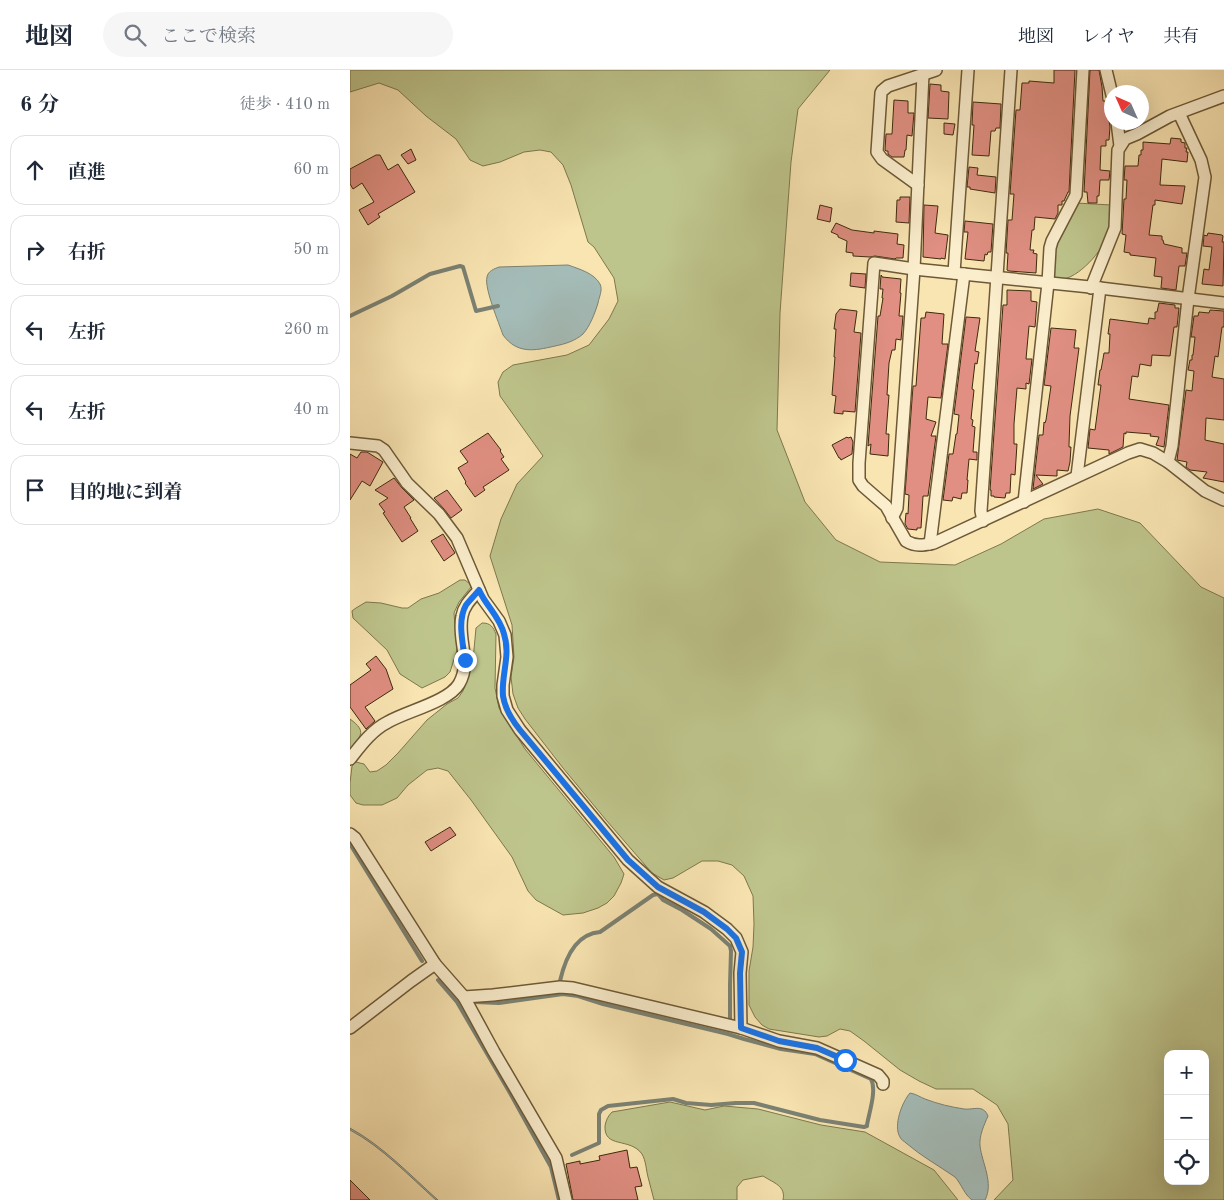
<!DOCTYPE html>
<html lang="ja">
<head>
<meta charset="utf-8">
<style>
  :root { --surface:#fff; --page:#f6f6f7; --text:#1f2937; --muted:#747a83; --line:#e0e1e3 }
  body { margin:0; font-family:"Old Standard TT","Noto Serif JP",serif; background:var(--page); color:var(--text) }
  .controls { position:absolute; right:15px; bottom:15px; display:grid; overflow:hidden; border-radius:10px; box-shadow:0 5px 20px #0002 }
  .controls button { width:45px; height:45px; display:grid; place-items:center; padding:0; border:0; border-bottom:1px solid var(--line); background:var(--surface); color:var(--text); font:25px sans-serif }
  .compass { position:absolute; left:754px; top:15px; width:45px; height:45px; border-radius:50%; background:var(--surface); box-shadow:0 5px 20px #0002; rotate:315deg }
  .stop { position:absolute; width:15px; height:15px; margin:-11px; border:4px solid #1a73e8; border-radius:50%; background:#fff }
  .stop.end { background:#1a73e8; border-color:#fff; box-shadow:0 1px 5px #0008 }
  .list { margin:0; padding:0; list-style:none }
  h2 { display:flex; justify-content:space-between; align-items:center; height:65px; margin:0; padding:0 20px; font-size:21px }
  h2 small { font-size:16px; font-weight:400; color:var(--muted) }
  .list li { display:grid; grid-template-columns:32px 1fr auto; gap:15px; align-items:center; box-sizing:border-box; height:70px; margin:0 10px 10px; padding:0 10px; border:1px solid var(--line); border-radius:15px }
  .list b { display:block; font-size:19px; white-space:nowrap }
  .list em { font-size:16px; font-style:normal; color:var(--muted) }
  .icon { flex:none; width:28px; height:28px; fill:none; stroke:currentColor; stroke-width:2; stroke-linecap:round; stroke-linejoin:round }
  .map { position:relative; flex:none; width:874px; height:1130px; overflow:hidden }
  header { display:flex; align-items:center; gap:30px; box-sizing:border-box; height:70px; padding:0 25px; background:var(--surface); border-bottom:1px solid var(--line) }
  header strong { font-size:24px }
  nav { display:flex; gap:28px; margin-inline-start:auto; font-size:18px }
  .search { width:350px; height:45px; background:var(--page); display:flex; align-items:center; gap:12px; box-sizing:border-box; padding:0 18px; border-radius:28px; color:var(--muted); font-size:19px }
  main { display:flex }
  aside { flex:1; background:var(--surface) }
  .map>svg:first-child { display:block }
  .green { fill:#bec58c; stroke:#7e784d; fill-rule:evenodd }
  .water { fill:#a4bcb8; stroke:#7b8274 }
  .lines { fill:none; stroke-linecap:round; stroke-linejoin:round }
  .stream { stroke:#7b8274; stroke-width:4 }
  .building { fill:#e08f82; stroke:#3e2a0e }
  .minor-casing { stroke:#6d5937; stroke-width:14 }
  .minor { stroke:#fbeecd; stroke-width:11 }
  .route { stroke:#1a73e8; stroke-width:6 }
</style>
</head>
<body>
<header>
<strong>地図</strong>
<div class="search"><svg class="icon" aria-label="search" viewBox="0 0 24 24"><circle cx="10" cy="10" r="6"/><path d="M15 15l6 6"/></svg>ここで検索</div>
<nav><a>地図</a><a>レイヤ</a><a>共有</a></nav>
</header>
<main>
<aside>
<h2>6 分<small>徒歩 · 410 m</small></h2>
<ul class="list">
<li><svg class="icon" aria-label="ahead" viewBox="0 0 24 24"><path d="M12 20V5M6 11l6-6 6 6"/></svg><div><b>直進</b></div><em>60 m</em></li>
<li><svg class="icon" aria-label="right" viewBox="0 0 24 24"><path d="M7 20v-9h11M14 6l5 5-5 5"/></svg><div><b>右折</b></div><em>50 m</em></li>
<li><svg class="icon" aria-label="left" viewBox="0 0 24 24"><path d="M17 20v-9H6M10 6l-5 5 5 5"/></svg><div><b>左折</b></div><em>260 m</em></li>
<li><svg class="icon" aria-label="left" viewBox="0 0 24 24"><path d="M17 20v-9H6M10 6l-5 5 5 5"/></svg><div><b>左折</b></div><em>40 m</em></li>
<li><svg class="icon" aria-label="arrive" viewBox="0 0 24 24"><path d="M6 21V4h12l-3 4 3 4H6"/></svg><div><b>目的地に到着</b></div></li>
</ul>
</aside>
<div class="map">
<svg width="874" height="1130" viewBox="0 0 874 1130">
  <rect width="100%" height="100%" fill="#f9e5b2"/>
  <filter id="stains"><feTurbulence type="fractalNoise" baseFrequency=".004" numOctaves="4"/><feColorMatrix values="0 0 0 0 .2 0 0 0 0 .09 0 0 0 0 .02 0 0 0 .5 -.17"/></filter>
  <radialGradient id="worn" r=".72"><stop offset=".6" stop-color="#630" stop-opacity="0"/><stop offset="1" stop-color="#630" stop-opacity=".3"/></radialGradient>
  <!-- green -->
  <g class="green">
    <path d="M0 0H480L448 39 441 92 430 243 427 360 455 432 486 470 530 492 605 495 651 474 694 449 748 439 790 453 851 517 874 528V1130H644L663 1110 658 1054 647 1035 623 1019H586L569 1011 550 1000 514 971 500 961 490 959 477 966 469 967 419 959 412 955 405 947 399 935V901L403 877 404 854 403 826 394 806 382 795 368 791H352L323 808 314 810 302 803 256 750 213 698 175 649 168 638 163 624 161 607 164 587 162 555 140 486 151 449 167 414 193 386 150 326 148 312 153 302 163 295 217 285 239 275 259 249 268 231 264 208 244 177 238 172 221 115 213 95 201 82 190 80 174 82 150 92 133 96 120 90 106 69 76 46 48 20 29 13 0 22ZM818 984H855V1111H818Z"/>
    <path d="M726 133 761 135C760 143 761 151 760 159 756 177 732 205 714 209 710 210 706 209 702 209L703 179Z"/>
    <path d="M110 510H115L120 514 121 517 109 532 104 543 107 580 100 602 95 607 72 618 50 604 37 580 3 548 2 541 6 538 16 532 31 533 52 538H58L71 529 89 523Z"/>
    <path d="M132 553C141 553 143 557 146 564L145 618 149 638 175 679 264 787 274 804 271 813 264 826 257 833 248 838 233 843 213 845 186 830 178 821 162 787 121 730 98 701 88 698 77 700 58 715 47 728 32 735H13L6 733 0 725V713L2 696 6 692 14 694 20 702 27 701 36 695 48 683 77 650 97 634 108 628 113 621 123 590 126 558Z"/>
    <path d="M0 649C18 662 10 666 0 680Z"/>
    <path d="M320 1032 355 1040 374 1036 408 1039 471 1055 515 1062 584 1100 608 1130H433C436 1116 424 1113 413 1106L393 1110 387 1117V1130H304C302 1122 300 1115 298 1107 296 1099 296 1091 292 1084 280 1067 254 1079 255 1056 256 1050 258 1046 262 1042Z"/>
  </g>
  <!-- water -->
  <g class="water">
    <path d="M218 195C229 199 244 203 250 214 253 220 249 227 248 233 245 243 240 256 233 264 225 271 215 274 205 276 184 281 167 284 153 265 149 253 134 218 137 207 138 201 144 199 149 197Z"/>
    <path d="M560 1023C566 1024 570 1027 575 1029 588 1034 601 1037 614 1039 624 1040 633 1034 638 1046 634 1055 629 1066 630 1076 632 1093 644 1113 635 1130H622C614 1124 612 1115 605 1107 589 1096 571 1086 556 1073 554 1071 551 1070 550 1067 543 1056 552 1032 560 1023Z"/>
    <path d="M0 1058C33 1076 60 1105 88 1130H86C59 1106 32 1077 0 1060Z"/>
  </g>
  <g class="lines">
    <!-- stream -->
    <g class="stream">
      <path d="M0 246 4 244 42 226 80 204 110 196 113 197 126 241 148 236"/>
      <path d="M0 774 72 891"/>
      <path d="M308 824 313 830 332 840 361 859 380 876 381 881 380 915V950"/>
      <path d="M88 910 107 932 160 1023 201 1097 209 1130"/>
      <path d="M210 911C215 889 225 864 250 862L303 825 308 824"/>
      <path d="M125 932 149 933 213 924 228 926 253 934 378 964 394 969 431 979 465 984 521 1009C527 1020 519 1043 517 1055"/>
      <path d="M222 1085 249 1073V1044L251 1040 258 1036 323 1029 336 1033 361 1035 386 1033H404L470 1050 514 1057 517 1056"/>
    </g>
  </g>
  <!-- building -->
  <g class="building">
    <path d="M704 0H725L719 122H718L714 131H712V135H708V143L705 149 685 147 684 160H682L680 180H684L683 183 687 184 686 203 659 201 657 200 658 183H656L658 150H662L664 124H660L666 40H670L672 13H679V11L704 13Z"/>
    <path d="M740 0H749L752 17 753 31H756L760 57 759 70H756V76H751L750 100 760 101 759 110H750L749 126H747V133H738L737 122H734Z"/>
    <path d="M580 14 591 15V21L599 22 598 49 578 48Z"/>
    <path d="M544 30 558 31V43H564L562 66 557 65 556 80H555L554 87H542L538 84V81H536L535 80 536 64H542Z"/>
    <path d="M623 32 651 34 650 58H646L645 61H641L639 86 622 85 624 55H622Z"/>
    <path d="M594 53 605 54 603 65 594 64Z"/>
    <path d="M821 68 831 69V72L835 73V78H837L836 82H838L837 92 812 89 810 115 835 116 832 134 805 130V135H803L799 165 812 166V170H813L814 174 832 178V183H837L835 196H829L826 220 811 218 812 207 804 206 806 188 780 185V183L774 182 776 165 772 164 774 129H776L777 110H774L775 96H788L789 85H791V80H793V72L820 74Z"/>
    <path d="M61 79 66 90 58 94 51 85Z"/>
    <path d="M26 85H30L38 100 48 94 65 122 28 144 30 147 18 155 9 140 24 132 12 113 3 119 0 114V99Z"/>
    <path d="M619 97 628 98 627 105 646 107 645 123 620 119V117H617Z"/>
    <path d="M550 127H560L559 153 546 152 547 130H550Z"/>
    <path d="M470 135 482 138 480 152 467 149Z"/>
    <path d="M574 135 588 136 585 163 598 165 595 189 591 188V189L573 187Z"/>
    <path d="M615 151 643 154 641 182H638L637 185 635 184 634 191 615 189 618 162H614Z"/>
    <path d="M486 153 502 160 524 163V161L548 164 547 174 554 175 553 188H546L545 189 525 186 520 187 503 186V183L496 182 497 171 488 167V165L481 162Z"/>
    <path d="M858 163 872 165 873 166 872 172H874L873 216 852 214 854 199 859 200 862 177 853 176 854 165 857 166Z"/>
    <path d="M501 203 516 204 515 218 500 216Z"/>
    <path d="M531 205 532 206V207L551 209 550 223H551L549 246H553L551 270 546 269 545 280H542L539 293 537 325H539L536 364H539L538 386 520 384 521 374 518 376 528 246H530L533 228H532L533 219H530Z"/>
    <path d="M657 220 681 221V231L687 232 685 257 679 256 676 289H682L679 314 676 313V319L667 318 664 354V374H667L665 405 661 404 660 423H656L655 428 644 427V426H641V420H640L653 235H657Z"/>
    <path d="M809 233 825 235V238H829L827 257H824L820 286 802 285 801 296 790 294 788 307 782 306 779 329 819 335 814 377 806 375 809 367 800 366 801 364 776 362V364L774 363 773 377 759 384V380L738 378 740 359 745 360 751 315H748L750 300H751L754 283H759L760 264H758L760 249 798 254 799 248 805 249V242H807Z"/>
    <path d="M490 239 507 241 504 262 511 263 505 342 493 341V344L484 343 486 326 482 325 485 287H484L486 259H484L486 244Z"/>
    <path d="M860 240 874 241V257H872L868 287 865 286 862 307 874 309V350L856 348 855 370 874 374V412L853 408 857 402 840 400 836 397 837 392 827 390 836 320 842 321 844 301 838 300 840 290H842V285H843L845 267H841L844 246H848L849 242 859 243Z"/>
    <path d="M576 242 594 244 592 274H598L591 328 578 327 576 349 586 352 581 366H586L578 426H573L571 458H567V460L558 459 555 454 556 443 558 444 559 425 555 424 563 316H566L571 248H575Z"/>
    <path d="M616 247 630 248 625 281 629 282 627 294 625 293 622 319 624 320 621 349 623 350 622 356 625 357 623 382H627V390L619 389 617 410H618L617 423H612L611 429 603 427 602 431 593 430 599 384H603L606 364H607L609 345 604 344Z"/>
    <path d="M701 258 726 260 724 278H729L720 346 719 375V377H721L720 392 718 401 707 400V406L686 405 693 414 683 419 689 365H693L694 352 695 353 696 350 701 316 694 315Z"/>
    <path d="M138 363 151 380 150 381 154 387 151 389 159 400 133 417 135 420 125 427 115 413 116 412 108 398 118 392 110 381Z"/>
    <path d="M497 367 498 368 501 367 503 372 502 384 491 390 490 388H489L482 375Z"/>
    <path d="M11 382H17L33 392 20 416 12 411 0 430V384L7 388Z"/>
    <path d="M44 408 52 418 64 430 54 437 61 448H60L68 461 52 472 33 443 35 442 29 434 38 428 25 420Z"/>
    <path d="M97 420 112 440 101 448 94 439 84 428Z"/>
    <path d="M93 464 105 483 94 491 81 471Z"/>
    <path d="M26 586 36 599 43 619 15 637 25 651 16 659 0 637V615L21 600 16 594Z"/>
    <path d="M100 757 106 765 81 781 75 772Z"/>
    <path d="M277 1080 280 1098 287 1097 292 1116 285 1117 288 1130H223L216 1094 230 1091V1094L250 1090 249 1086Z"/>
    <path d="M0 1110 20 1130H0Z"/>
  </g>
  <g class="lines">
    <defs>
      <g id="minor">
        <path d="M756 0 762 25"/>
        <path d="M767 52 770 76"/>
        <path d="M568 115 532 89 527 82 531 23 532 21 538 16 586 0"/>
        <path d="M604 203 618 0"/>
        <path d="M741 218 765 158 768 80 775 69 787 64 820 46 874 26"/>
        <path d="M874 233 750 218 564 199 524 193 509 393V410L513 416 536 436 556 471C566 477 574 475 584 473L778 383 790 379 803 383 818 392 855 421 874 430"/>
        <path d="M0 373 28 376 34 380 57 413 89 444 107 468 133 529 149 551 155 565 157 587 153 615V626L157 640 170 660 278 790 308 817 354 842 377 859 386 868 392 882 390 903 391 958"/>
        <path d="M818 392 822 376 838 229 855 107 851 90 829 43"/>
        <path d="M727 406 750 218"/>
        <path d="M674 432 698 213 700 178 702 171 726 125 733 0"/>
        <path d="M542 448 547 438 564 199 573 4"/>
        <path d="M633 451 631 441 661 0"/>
        <path d="M580 474 614 204"/>
        <path d="M0 689C11 675 22 660 38 652 57 641 98 632 109 614 122 592 107 569 112 546 114 535 122 528 129 520"/>
        <path d="M0 764 5 768 85 894 114 927 144 982 206 1088 216 1130"/>
        <path d="M114 927 143 925 210 917 223 918 391 958 429 971 467 978 528 1005 533 1011V1014"/>
        <path d="M0 958 61 911 85 894"/>
      </g>
    </defs>
    <!-- minor casing -->
    <use href="#minor" class="minor-casing"/>
    <!-- minor -->
    <use href="#minor" class="minor"/>
  </g>
  <g class="lines">
    <!-- route -->
    <path class="route" d="M115 590C113 573 107 551 116 535 120 530 125 525 129 520 136 536 150 547 154 564 161 585 151 605 153 626 155 639 162 650 170 660L278 790 308 817 354 842 377 859 386 868 392 882 390 903 391 958 429 971 467 978 495 990"/>
  </g>
  <rect width="100%" height="100%" filter="url(#stains)"/>
  <rect width="100%" height="100%" fill="url(#worn)"/>
</svg>
<div class="controls">
<button>+</button>
<button>−</button>
<button><svg class="icon" aria-label="locate" viewBox="0 0 24 24"><circle cx="12" cy="12" r="6"/><path d="M12 2v4M12 18v4M2 12h4M18 12h4"/></svg></button>
</div>
<svg class="compass" viewBox="-18 -18 36 36"><path d="M0-13l5 13h-10z" fill="#e53935"/><path d="M0 13l5-13h-10z" fill="#747a83"/></svg>
<div class="stop" style="left:495px;top:990px"></div>
<div class="stop end" style="left:115px;top:590px"></div>
</div>
</main>
</body>
</html>
